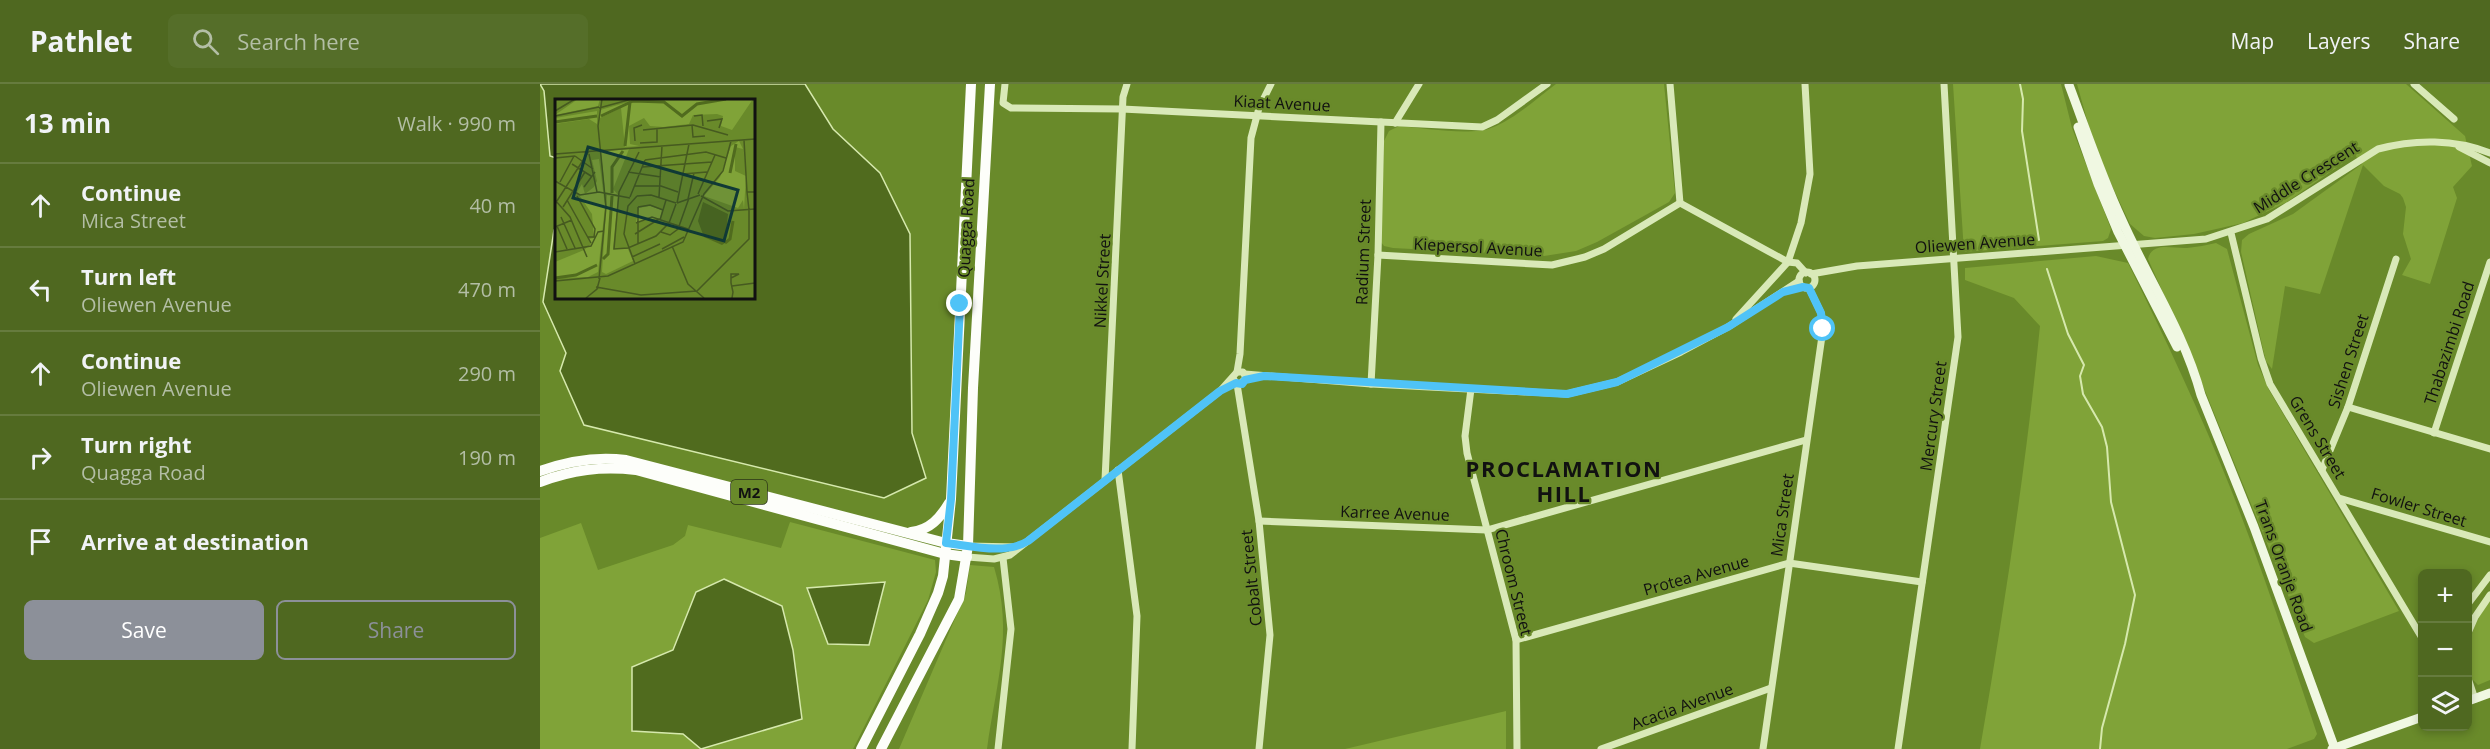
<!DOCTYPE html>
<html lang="en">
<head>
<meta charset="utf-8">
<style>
  :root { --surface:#4f6820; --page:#556e29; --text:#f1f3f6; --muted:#b3bea5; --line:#667b3e; --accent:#8c9099 }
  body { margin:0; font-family:"Open Sans",sans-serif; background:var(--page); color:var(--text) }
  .controls { position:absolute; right:18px; bottom:18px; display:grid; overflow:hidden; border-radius:9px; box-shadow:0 3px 9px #0003 }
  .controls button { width:54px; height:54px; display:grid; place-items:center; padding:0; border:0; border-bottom:2px solid var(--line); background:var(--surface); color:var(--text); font:30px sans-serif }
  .stop { position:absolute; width:18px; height:18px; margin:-14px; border:4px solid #4fc3f7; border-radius:50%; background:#fff }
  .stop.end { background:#4fc3f7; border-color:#fff; box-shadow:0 2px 6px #0008 }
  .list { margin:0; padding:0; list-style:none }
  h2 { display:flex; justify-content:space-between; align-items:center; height:78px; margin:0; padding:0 24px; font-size:26px }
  h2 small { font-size:20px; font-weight:400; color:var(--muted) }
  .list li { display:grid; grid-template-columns:39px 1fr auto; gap:18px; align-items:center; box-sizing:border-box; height:84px; padding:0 24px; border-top:2px solid var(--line) }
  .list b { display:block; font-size:22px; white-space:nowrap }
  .list p { margin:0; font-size:20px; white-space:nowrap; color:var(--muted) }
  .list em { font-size:20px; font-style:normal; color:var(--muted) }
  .actions { display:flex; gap:12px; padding:18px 24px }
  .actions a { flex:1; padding:14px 0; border:2px solid var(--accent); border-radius:9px; text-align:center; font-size:21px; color:var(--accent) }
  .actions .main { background:var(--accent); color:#fff }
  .icon { flex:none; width:33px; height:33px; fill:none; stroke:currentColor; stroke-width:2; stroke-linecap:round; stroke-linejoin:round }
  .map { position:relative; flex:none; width:1950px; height:665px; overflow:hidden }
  header { display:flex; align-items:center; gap:36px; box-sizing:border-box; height:84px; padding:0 30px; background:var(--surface); border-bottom:2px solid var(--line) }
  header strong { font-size:28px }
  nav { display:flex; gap:33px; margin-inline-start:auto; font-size:21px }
  .search { width:420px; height:54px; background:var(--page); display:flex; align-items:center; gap:15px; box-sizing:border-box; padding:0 21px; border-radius:9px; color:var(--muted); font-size:22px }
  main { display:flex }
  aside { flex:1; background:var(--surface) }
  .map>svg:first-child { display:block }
  .green { fill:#80a338; fill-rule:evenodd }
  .water { fill:#506b1e; stroke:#d6e9ad; stroke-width:1.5 }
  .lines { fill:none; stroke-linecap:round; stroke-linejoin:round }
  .stream { stroke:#d6e9ad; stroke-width:2 }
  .minor { stroke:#d9e9b8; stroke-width:7 }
  .secondary { stroke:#f0f8e2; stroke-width:9 }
  .primary { stroke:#fdfefa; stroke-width:10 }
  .route { stroke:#4fc3f7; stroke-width:8 }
  .labels { text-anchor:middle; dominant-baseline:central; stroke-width:4.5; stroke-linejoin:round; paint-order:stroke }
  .shield { fill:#698a2a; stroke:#2b3518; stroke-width:1.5 }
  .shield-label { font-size:15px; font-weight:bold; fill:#111 }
  .street-label { font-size:16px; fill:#111; stroke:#698a2a }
  .district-label { font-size:22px; font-weight:bold; letter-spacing:1.5px; fill:#111; stroke:#698a2a }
  .inset-river { fill:none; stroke:#506b1e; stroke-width:3 }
  .inset-road { fill:none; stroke:#465a20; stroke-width:1.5 }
  .view { fill:#103936; fill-opacity:0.15; stroke:#103936; stroke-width:3 }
  .inset-edge { fill:none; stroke:#111; stroke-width:3 }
</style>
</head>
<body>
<header>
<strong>Pathlet</strong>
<div class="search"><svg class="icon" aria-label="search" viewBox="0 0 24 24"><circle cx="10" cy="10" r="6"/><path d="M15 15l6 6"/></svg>Search here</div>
<nav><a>Map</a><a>Layers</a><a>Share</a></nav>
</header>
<main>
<aside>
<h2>13 min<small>Walk · 990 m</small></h2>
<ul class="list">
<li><svg class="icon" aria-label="ahead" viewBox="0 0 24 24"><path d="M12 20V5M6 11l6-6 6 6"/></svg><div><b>Continue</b><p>Mica Street</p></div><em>40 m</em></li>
<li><svg class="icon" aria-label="left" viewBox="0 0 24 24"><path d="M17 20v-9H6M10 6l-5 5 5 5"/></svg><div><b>Turn left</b><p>Oliewen Avenue</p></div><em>470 m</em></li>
<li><svg class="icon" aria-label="ahead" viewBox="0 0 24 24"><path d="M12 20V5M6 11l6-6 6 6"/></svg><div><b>Continue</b><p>Oliewen Avenue</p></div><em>290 m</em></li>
<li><svg class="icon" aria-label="right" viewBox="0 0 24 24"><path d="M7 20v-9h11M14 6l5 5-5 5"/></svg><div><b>Turn right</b><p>Quagga Road</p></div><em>190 m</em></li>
<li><svg class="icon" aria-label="arrive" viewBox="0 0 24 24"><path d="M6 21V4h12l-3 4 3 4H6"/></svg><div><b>Arrive at destination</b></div></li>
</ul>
<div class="actions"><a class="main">Save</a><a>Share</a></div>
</aside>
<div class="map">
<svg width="1950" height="665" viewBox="0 0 1950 665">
  <rect width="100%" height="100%" fill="#698a2a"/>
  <!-- green -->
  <g class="green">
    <path d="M1016 0H1124L1135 109 1129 118 1057 158 1036 167 1004 172 853 164 844 162 841 158 844 57 849 47 859 42C882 44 931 52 951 44 975 35 996 15 1016 0Z"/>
    <path d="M1413 0H1521L1532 44 1571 145 1568 154 1563 157 1424 168Z"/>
    <path d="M1537 0H1866L1925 52 1932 82 1913 103 1917 114 1890 200 1862 191 1871 175 1863 150 1866 123 1863 114 1860 110 1844 102 1823 81 1780 210 1745 202 1732 285 1726 277 1723 265 1701 168 1702 156 1709 150 1753 130 1822 80 1815 71 1747 118 1703 139 1654 150 1615 154 1604 152 1590 140 1566 89 1549 43Z"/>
    <path d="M1676 159 1687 165 1718 281 1729 306 1859 527 1774 559 1765 553 1648 265 1608 175C1612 157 1633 165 1647 164 1657 163 1667 161 1676 159Z"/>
    <path d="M1556 172 1588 179C1625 254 1661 330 1692 408 1723 487 1750 569 1777 650L1774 655 1747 665H1440C1464 525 1486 383 1500 242L1474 214 1425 196V184Z"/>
    <path d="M250 438 395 476 396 488 388 516 313 665H0V454L41 439 58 486 133 461 145 452 148 441 241 464ZM242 522 253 566 262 635 143 650 93 647 92 583Z"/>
    <path d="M430 481 454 483C474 550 456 599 447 665H359L426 509Z"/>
    <path d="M1950 517V596L1938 601 1931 594C1927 560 1929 545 1950 517Z"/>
    <path d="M966 627V665H805Z"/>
  </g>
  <!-- water -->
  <g class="water">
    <path d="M0 0H265L293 45 340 89 370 150 372 349 386 394 344 414 44 341 20 287 26 269 3 218 14 146 16 145V213H213V16H16V74L10 72 4 7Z"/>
    <path d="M184 495 242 522 253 566 262 635 161 665 143 650 92 647V583L133 566 156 508Z"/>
    <path d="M345 498 329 561 288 560 267 504Z"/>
  </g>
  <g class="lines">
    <!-- stream -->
    <g class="stream">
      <path d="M1480 0 1483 15 1482 47 1499 156"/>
      <path d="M1507 185 1528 250 1544 281 1540 292 1543 310 1562 343 1567 363 1571 418 1595 511 1585 560 1562 644 1560 665"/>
    </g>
    <!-- minor -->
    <g class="minor">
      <path d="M465 0 463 19 471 24 582 25 942 43 957 36 1007 0"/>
      <path d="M1130 0 1140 119"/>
      <path d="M1874 0 1914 35"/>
      <path d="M855 39 879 0"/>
      <path d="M1919 63 1950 79"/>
      <path d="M1140 119 1248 178 1257 179 1266 189"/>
      <path d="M1691 149 1721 274 1730 300 1882 554"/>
      <path d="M838 171 1012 181 1045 173 1064 165 1140 119"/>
      <circle cx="1267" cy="196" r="8"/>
      <path d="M1271 190 1317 182 1666 155 1727 135 1838 65C1875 55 1915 55 1950 69"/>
      <path d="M1196 235 1248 178 1261 139 1270 90 1265 0"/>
      <path d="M697 288 700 270 711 54 719 24 731 0"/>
      <path d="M705 290 831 300 1027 310 1077 298 1141 268 1188 243 1259 197"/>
      <path d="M697 300 719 437 730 551 719 665"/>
      <path d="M831 300 838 171 841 38"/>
      <path d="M931 305 925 352 927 369 976 556 977 665"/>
      <path d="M1808 323 1950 365"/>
      <path d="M1894 349 1950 178"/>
      <path d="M578 386 597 532 592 665"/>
      <path d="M1782 386 1808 323 1856 175"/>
      <path d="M565 396 583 13 587 0"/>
      <path d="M1799 414 1950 458"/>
      <path d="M719 437 947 446 1266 356"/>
      <path d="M428 462 477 463"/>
      <path d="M427 473 454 475 470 471 680 307 697 288H703L706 294 700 300 696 299 693 294"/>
      <path d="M1928 520 1950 491"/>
      <path d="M1928 549 1935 533 1950 511"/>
      <path d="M976 556 1249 479 1382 498"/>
      <path d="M1928 594 1935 615"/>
      <path d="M458 665 471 545 463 474"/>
      <path d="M1061 665 1231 604"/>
      <path d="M1223 665 1283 245 1281 229 1269 204"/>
      <path d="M1358 665 1418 253 1404 0"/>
    </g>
    <!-- secondary -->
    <g class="secondary">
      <path d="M1529 1C1546 46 1561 91 1581 134 1607 193 1644 248 1661 311L1714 443 1795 665"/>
      <path d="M1538 43 1558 100 1578 148 1637 263"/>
      <path d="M1928 617 1950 609"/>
      <path d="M1792 665 1882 633"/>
    </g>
    <!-- primary -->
    <g class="primary">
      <path d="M0 387C28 377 57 372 86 376L406 459 428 462"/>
      <path d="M0 398C32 386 61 382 96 386L405 470 427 473"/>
      <path d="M371 448C390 446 400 434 409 419"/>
      <path d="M321 665 380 550 398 509 403 492 411 415 431 0"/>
      <path d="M341 665 419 515 428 462 433 304 450 0"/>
    </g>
  </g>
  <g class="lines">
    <!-- route -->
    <path class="route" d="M420 220 411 415 406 459C431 462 466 471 488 457L680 307 696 299 702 300 705 296 724 292 1027 310 1077 298 1188 243 1243 208 1263 203 1269 204 1281 229 1283 245"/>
  </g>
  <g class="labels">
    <!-- shield labels -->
    <rect class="shield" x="191" y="396" width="36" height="24" rx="4.5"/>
    <g class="shield-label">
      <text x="209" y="408">M2</text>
    </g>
    <!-- street labels -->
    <g class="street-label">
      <text transform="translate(742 19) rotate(3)">Kiaat Avenue</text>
      <text transform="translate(1766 93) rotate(-32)">Middle Crescent</text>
      <text transform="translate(426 144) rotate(-87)">Quagga Road</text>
      <text transform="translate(1435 159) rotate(-4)">Oliewen Avenue</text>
      <text transform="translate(938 163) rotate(3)">Kiepersol Avenue</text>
      <text transform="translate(823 168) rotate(-88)">Radium Street</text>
      <text transform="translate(562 197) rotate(-87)">Nikkel Street</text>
      <text transform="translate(1909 259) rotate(-72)">Thabazimbi Road</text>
      <text transform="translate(1808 277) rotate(-72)">Sishen Street</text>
      <text transform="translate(1393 332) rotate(-82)">Mercury Street</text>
      <text transform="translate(1778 353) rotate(59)">Grens Street</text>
      <text transform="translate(1879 423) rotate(17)">Fowler Street</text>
      <text transform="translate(855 429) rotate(2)">Karree Avenue</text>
      <text transform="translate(1242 431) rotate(-82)">Mica Street</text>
      <text transform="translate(1744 482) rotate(70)">Trans Oranje Road</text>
      <text transform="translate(1156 491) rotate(-16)">Protea Avenue</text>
      <text transform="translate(711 494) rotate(-96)">Cobalt Street</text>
      <text transform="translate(974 498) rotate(76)">Chroom Street</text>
      <text transform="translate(1142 622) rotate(-20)">Acacia Avenue</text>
    </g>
    <!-- district labels -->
    <g class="district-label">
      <text x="1024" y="384">PROCLAMATION<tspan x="1024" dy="25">HILL</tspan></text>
    </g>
  </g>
  <!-- overview -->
  <g transform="translate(15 15)">
    <rect width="200" height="200" fill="#698a2a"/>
    <path d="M23 0H45L43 7 0 16ZM84 0H198L177 31 166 27 168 17 162 15 138 16 134 25 108 28 95 27 89 19 74 27 75 45 84 47 70 48 66 9 45 19V11ZM42 12V25L34 20 0 25V19ZM184 42 188 50 180 48V72L191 77 189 110 188 101 183 109 149 97 165 78 176 47ZM74 50 58 90 63 96 50 93 46 53ZM44 60 50 107 43 173 33 178 0 179V163L29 151 36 145 34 140 39 139 37 115 22 93 27 85 30 95 39 88 42 82 37 61ZM52 96 63 98 58 150H73L78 162 51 175 47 173ZM95 107 107 111 105 119 81 123 84 109Z" fill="#80a338"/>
    <path d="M148 103 173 115 170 144 167 146 149 138 143 122Z" fill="#506b1e"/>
    <path class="inset-river" d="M46 17 78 2 109 3 127 17 142 5 171 0M0 23 42 17M70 47 75 3M175 74 181 45M57 94V68L68 52M170 144 175 140 178 122M48 160 53 155 57 97M0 179 21 176 42 166"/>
    <path class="inset-road" d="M47 0 43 27 51 108M44 9 77 0M0 12 20 0M0 17 44 8M139 17 147 16 148 27M152 22 167 20 164 29M137 26 138 38 150 37M88 31 138 26 173 36M189 41 192 93M80 42 79 29 87 26M85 44 102 43V30M84 53 64 93 59 150 73 149 101 137 114 124 121 105M0 55 200 40M34 55 42 93M20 57 38 70M0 59 20 57M90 61 151 53 171 59M17 65 36 77M87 68 157 63M73 73 106 78M128 75 152 73M0 82 25 96 44 93 75 99M5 83 19 57M79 87H106L123 93M29 88 40 73M143 95 160 56M22 97 40 130 39 138H33M82 97 96 96 121 104M146 97 173 112 200 110M75 98 90 61M104 98 107 47M133 100 139 74M0 101 15 118 32 158M12 101 36 144M122 104 134 45M122 104 145 96M0 105 34 52M8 108 30 73M83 108 95 106 108 111M194 111 192 93H200M6 118 20 149M105 121 111 101M81 124 97 118 133 130M2 127 12 150M0 128 17 121M106 133 115 136 123 130 134 99M80 135 104 120M83 144V108M117 147 133 185 149 199M107 150 129 138M0 153 36 147 43 133 49 132M77 158 105 145M80 165 69 135 73 107 82 97M176 179 184 175H176V184L178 193 177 199M44 180 51 108M0 182 53 177 128 143 149 95 168 72 176 42M177 187 200 184M41 188 86 196 142 192 194 140V111M31 199 42 190 45 179"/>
    <path class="view" d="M33 48 183 91 169 142 18 99Z"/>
    <rect width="200" height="200" class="inset-edge"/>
  </g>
</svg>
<div class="controls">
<button>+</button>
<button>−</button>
<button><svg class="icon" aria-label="layers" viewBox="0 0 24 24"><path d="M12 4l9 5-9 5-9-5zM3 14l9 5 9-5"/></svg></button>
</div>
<div class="stop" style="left:1283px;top:245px"></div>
<div class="stop end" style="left:420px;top:220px"></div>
</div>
</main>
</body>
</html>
